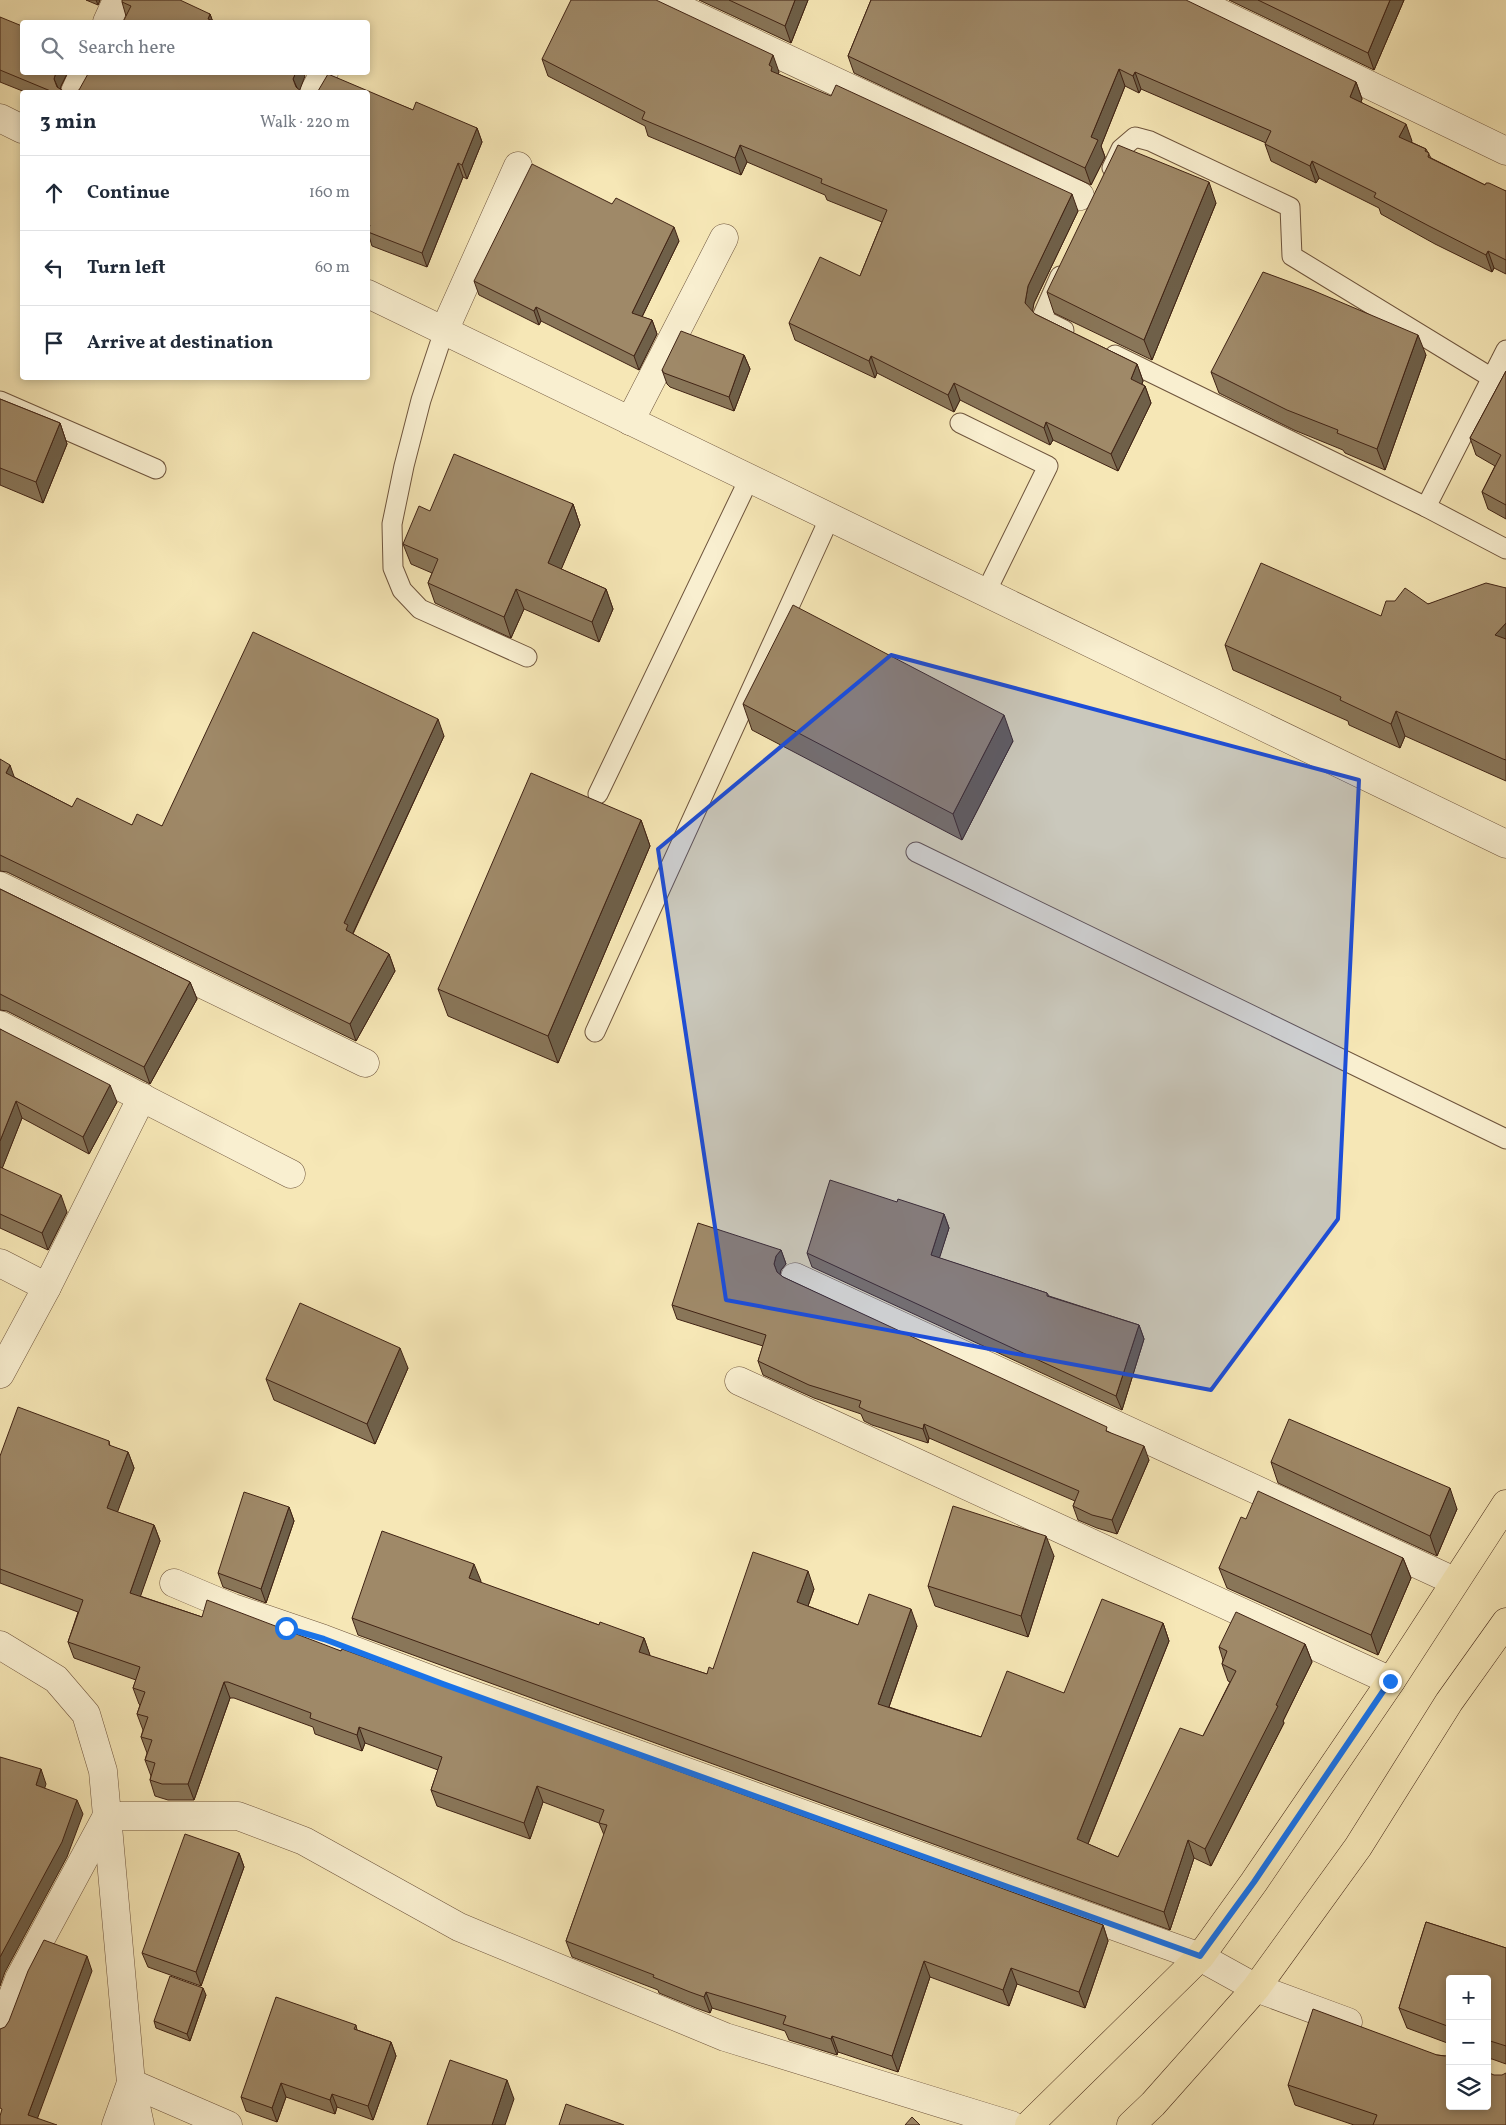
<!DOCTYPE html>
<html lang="en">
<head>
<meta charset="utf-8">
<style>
  :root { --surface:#fff; --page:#f6f6f7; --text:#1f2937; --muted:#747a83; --line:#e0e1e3 }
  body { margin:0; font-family:Vollkorn,serif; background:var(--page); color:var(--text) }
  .controls { position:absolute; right:15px; bottom:15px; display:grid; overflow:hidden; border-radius:5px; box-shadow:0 2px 8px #0003 }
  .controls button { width:45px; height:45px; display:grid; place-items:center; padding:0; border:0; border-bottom:1px solid var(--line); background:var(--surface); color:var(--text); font:25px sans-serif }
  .stop { position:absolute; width:15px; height:15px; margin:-11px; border:4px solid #1a73e8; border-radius:50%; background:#fff }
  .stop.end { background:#1a73e8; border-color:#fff; box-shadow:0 1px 5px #0008 }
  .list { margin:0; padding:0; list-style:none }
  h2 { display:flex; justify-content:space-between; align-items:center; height:65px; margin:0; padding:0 20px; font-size:21px }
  h2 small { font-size:16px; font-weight:400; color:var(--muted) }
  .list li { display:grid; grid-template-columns:32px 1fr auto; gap:15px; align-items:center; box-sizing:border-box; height:75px; padding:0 20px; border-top:1px solid var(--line) }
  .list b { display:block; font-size:19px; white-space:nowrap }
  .list em { font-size:16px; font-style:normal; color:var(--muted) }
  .icon { flex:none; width:28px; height:28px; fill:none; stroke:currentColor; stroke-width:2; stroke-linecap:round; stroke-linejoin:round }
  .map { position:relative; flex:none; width:1506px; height:2125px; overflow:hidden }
  .search { position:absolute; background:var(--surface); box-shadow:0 2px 8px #0003; left:20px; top:20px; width:350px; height:55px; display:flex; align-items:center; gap:12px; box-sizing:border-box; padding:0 18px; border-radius:5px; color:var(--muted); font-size:19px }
  .panel { position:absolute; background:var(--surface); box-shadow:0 2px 8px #0003; left:20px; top:90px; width:350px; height:290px; border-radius:5px }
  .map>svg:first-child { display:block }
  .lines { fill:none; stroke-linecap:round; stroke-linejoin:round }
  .service-casing { stroke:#6e543c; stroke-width:21 }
  .minor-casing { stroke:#6e543c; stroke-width:29 }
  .primary-casing { stroke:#402314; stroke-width:29 }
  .service { stroke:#f9efd0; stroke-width:19 }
  .minor { stroke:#f9efd0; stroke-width:28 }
  .primary { stroke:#f6e7b6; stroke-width:28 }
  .wall { fill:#897659; stroke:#402314 }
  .shaded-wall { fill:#6f6049; stroke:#402314 }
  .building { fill:#9f8968; stroke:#402314 }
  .route { stroke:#1a73e8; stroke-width:6 }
  .marked { fill:#1d4ed8; fill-opacity:0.2; stroke:#1d4ed8; stroke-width:4; stroke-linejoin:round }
</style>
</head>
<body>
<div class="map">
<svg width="1506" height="2125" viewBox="0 0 1506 2125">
  <rect width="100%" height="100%" fill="#f6e7b6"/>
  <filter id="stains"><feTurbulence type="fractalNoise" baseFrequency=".004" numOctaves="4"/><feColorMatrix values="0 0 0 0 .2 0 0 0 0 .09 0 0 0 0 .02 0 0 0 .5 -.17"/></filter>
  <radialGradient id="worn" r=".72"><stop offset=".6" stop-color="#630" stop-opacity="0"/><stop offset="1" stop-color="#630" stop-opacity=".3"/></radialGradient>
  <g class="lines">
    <defs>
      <g id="service">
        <path d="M1112 168 1121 149 1135 137 1150 141 1290 207 1292 256 1492 378"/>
        <path d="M1060 276 1042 317 1046 321 1064 330"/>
        <path d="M444 331 421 400 404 466 392 524 393 568 402 590 420 609 527 657"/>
        <path d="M1115 355 1426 507 1506 549"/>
        <path d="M0 401 156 469"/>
        <path d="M960 423 1048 466 985 594"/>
        <path d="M1426 507 1506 350"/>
        <path d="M598 794 749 479"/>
        <path d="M916 852 1506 1139"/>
        <path d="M595 1032 830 517"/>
      </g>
      <g id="minor">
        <path d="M662 0 1080 196"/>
        <path d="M1193 0 1506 151"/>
        <path d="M107 22 117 0"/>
        <path d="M75 92 84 72"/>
        <path d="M314 92 324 73"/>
        <path d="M0 118 22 129"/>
        <path d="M368 294C748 476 1126 662 1506 844"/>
        <path d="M444 331 518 166"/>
        <path d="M630 421 724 238"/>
        <path d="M0 886 365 1063"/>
        <path d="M0 1025 291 1174"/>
        <path d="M0 1263 47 1287"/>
        <path d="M795 1277 1454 1581"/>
        <path d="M0 1374 47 1287 142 1097"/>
        <path d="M739 1381 1391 1681"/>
        <path d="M174 1583 233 1608 324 1639 443 1684 1200 1957 1256 1988 1348 2022"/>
        <path d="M0 1645 56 1679 86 1714 103 1771 131 2083 140 2125"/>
        <path d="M0 2030 19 1979 107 1816H238L304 1841 459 1927 725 2037 1011 2125"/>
        <path d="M116 2125 131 2083 228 2125"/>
      </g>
      <g id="primary">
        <path d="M1029 2125 1200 1957 1254 1882 1391 1681 1506 1504"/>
        <path d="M1131 2125 1153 2104 1256 1988 1358 1847 1449 1702 1506 1622"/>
      </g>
    </defs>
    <!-- service casing -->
    <use href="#service" class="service-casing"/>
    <!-- minor casing -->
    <use href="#minor" class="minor-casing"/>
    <!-- primary casing -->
    <use href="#primary" class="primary-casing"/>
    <!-- service -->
    <use href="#service" class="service"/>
    <!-- minor -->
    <use href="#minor" class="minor"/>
    <!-- primary -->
    <use href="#primary" class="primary"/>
  </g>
  <!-- wall -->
  <g class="wall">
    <path d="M86 0H100L98 5Z"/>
    <path d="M699 0H808L791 43Z"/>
    <path d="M871 0 1356 82 1362 99 1361 102 1412 141 1411 142 1426 149 1431 158 1485 185 1506 191V274L1494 268 1492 272 1435 244 1381 214 1379 208 1319 178 1316 183 1271 161 1265 144 1266 143 1141 89 1139 93 1125 86 1101 146 1105 157 1091 185 854 73 848 56Z"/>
    <path d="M1229 0H1404L1374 70Z"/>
    <path d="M122 2 210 14 212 20 126 16Z"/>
    <path d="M0 17 22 72H68L61 86 60 89 65 92H25L0 82Z"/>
    <path d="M542 59 779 72 778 74 1078 211 1034 303 1032 311 1035 314 1137 364 1143 381 1142 384 1145 386 1151 403 1118 471 1053 440 1050 445 960 400 954 412 877 373 875 378 795 340 789 323 860 276 882 222 827 200 825 195 747 162 741 175 648 136 645 126 548 76Z"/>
    <path d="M368 92 413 110 477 128 482 142 467 179 463 177 427 267 372 246 369 236H368Z"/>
    <path d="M1216 203 1152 360 1054 313 1047 292Z"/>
    <path d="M679 241 642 317 652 320 657 334 639 370 541 321 539 325 479 295 474 281Z"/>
    <path d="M744 355 750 369 734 411 670 387 667 384 662 370Z"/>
    <path d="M1426 355 1385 470 1345 453 1343 450 1294 430 1219 393 1211 372Z"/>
    <path d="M1506 371V519L1488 509 1482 492 1495 466 1476 455 1470 438Z"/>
    <path d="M0 399 60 423 67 444 43 503 0 485Z"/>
    <path d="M573 504 580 525 561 569 606 589 613 609 599 642 524 609 511 638 435 603 428 583 432 573 411 564 403 544 430 511Z"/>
    <path d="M1506 588V781L1405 736 1400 748 1349 725 1348 721 1233 670 1225 645 1381 616 1428 604Z"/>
    <path d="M743 704 1013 741 962 840 752 730Z"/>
    <path d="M444 736 353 934 389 954 395 971 356 1041 7 872 0 871V759L14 777 72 807 132 825 162 826Z"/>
    <path d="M641 820 650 846 558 1063 448 1016 438 989Z"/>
    <path d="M0 889 190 982 197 999 150 1084 7 1011 0 1010Z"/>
    <path d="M0 1029 117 1102 89 1154 22 1118 2 1168 67 1212 48 1250 0 1228Z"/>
    <path d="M897 1202 944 1214 949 1228 939 1258 1047 1293 1049 1296 1139 1325 1144 1339 1122 1410 812 1267 807 1253Z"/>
    <path d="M781 1250 786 1264 781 1270 780 1274 783 1277 1109 1432 1149 1460 1117 1534 1097 1528 1078 1520 1073 1506 1075 1501 929 1438 928 1443 872 1425 864 1421 861 1414 814 1398 763 1375 758 1361 763 1346 677 1319 672 1305Z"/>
    <path d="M408 1368 375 1444 274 1400 266 1379Z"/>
    <path d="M109 1441 110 1446 128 1452 134 1468 117 1512 154 1525 160 1541 140 1596 202 1617 341 1651 1103 1925 1108 1941 1085 2008 1017 1984 1009 2006 930 1977 898 2072 838 2052 837 2055 789 2040 785 2031 712 2008 710 2013 696 2008 659 1993 658 1990 572 1957 566 1941 604 1835 599 1823 543 1802 530 1839 437 1806 431 1790 438 1770 365 1743 362 1751 315 1734 313 1727 234 1698H230L194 1800H168L155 1796 150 1780 151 1776 145 1760 147 1753 141 1737 143 1730 137 1714 140 1705 139 1704 133 1688 136 1680 74 1658 68 1642 78 1612 0 1583V1456Z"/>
    <path d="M1271 1462 1457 1509 1437 1556 1278 1483Z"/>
    <path d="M289 1507 294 1521 266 1603 223 1587 218 1573Z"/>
    <path d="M1246 1519 1403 1558 1411 1578 1378 1655 1227 1588 1219 1568Z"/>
    <path d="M1054 1556 1028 1637 935 1606 928 1586Z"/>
    <path d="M481 1581 480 1583 599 1625 644 1638 650 1656 707 1674 713 1669 814 1589 808 1606 858 1625 917 1626 889 1707 981 1737 1064 1693 1163 1623 1169 1641 1088 1844 1118 1857 1203 1736 1230 1682 1228 1681 1222 1664 1223 1660 1219 1647 1305 1644 1312 1662 1283 1721 1284 1723 1211 1866 1194 1858 1170 1930 358 1635 352 1618Z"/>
    <path d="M239 1853 244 1867 201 1986 148 1967 142 1953Z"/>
    <path d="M1426 1922 1506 1948V2064L1492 2059H1487V1979H1450V2044L1407 2028 1399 2008Z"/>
    <path d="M206 1995 190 2041 156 2028 154 2021Z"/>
    <path d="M356 2025 357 2030 391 2042 396 2056 373 2120 337 2107 335 2114 286 2097 277 2122 246 2111 241 2097Z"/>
    <path d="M1437 2055 1445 2056 1506 2125H1354L1295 2105 1288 2085Z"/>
  </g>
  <!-- shaded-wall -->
  <g class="shaded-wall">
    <path d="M96 0H100L98 5Z"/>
    <path d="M795 0H808L791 43 785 26Z"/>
    <path d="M1390 0H1404L1374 70 1368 53Z"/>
    <path d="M210 14 213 22 208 19Z"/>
    <path d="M773 55 779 72 776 78 777 88 769 65Z"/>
    <path d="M1119 69 1125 86 1101 146 1105 157 1091 185 1085 168 1091 137Z"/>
    <path d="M56 72H68L61 86 60 92 54 79Z"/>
    <path d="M296 72H303L305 76 299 92 293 79Z"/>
    <path d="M1135 72 1141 89 1139 93 1133 76Z"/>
    <path d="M1356 82 1362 99 1356 114 1350 97Z"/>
    <path d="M1406 124 1412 141 1406 154 1399 137Z"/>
    <path d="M477 128 482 142 467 179 462 165Z"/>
    <path d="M740 145 747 162 741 175 735 158Z"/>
    <path d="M1312 161 1319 178 1316 183 1310 166Z"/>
    <path d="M458 163 463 177 427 267 422 253Z"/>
    <path d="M1209 182 1216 203 1152 360 1144 340Z"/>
    <path d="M1072 194 1078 211 1034 303 1031 320 1025 303 1028 286Z"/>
    <path d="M674 227 679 241 637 327 632 313Z"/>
    <path d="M1488 251 1494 268 1492 272 1486 255Z"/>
    <path d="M536 307 541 321 539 325 534 311Z"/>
    <path d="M652 320 657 334 639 370 634 356Z"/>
    <path d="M1418 335 1426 355 1385 470 1377 449Z"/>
    <path d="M744 355 750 369 734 411 729 397Z"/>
    <path d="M871 356 877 373 875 378 869 361Z"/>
    <path d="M1137 364 1143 381 1137 396 1131 379Z"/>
    <path d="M954 383 960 400 954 412 948 395Z"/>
    <path d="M1145 386 1151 403 1118 471 1111 454Z"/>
    <path d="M1046 422 1053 440 1050 445 1044 428Z"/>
    <path d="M60 423 67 444 43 503 36 482Z"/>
    <path d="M573 504 580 525 555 584 548 563Z"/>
    <path d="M516 589 524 609 511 638 504 617Z"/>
    <path d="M606 589 613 609 599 642 592 622Z"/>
    <path d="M1506 623V657L1495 635Z"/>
    <path d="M1396 711 1405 736 1400 748 1391 724Z"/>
    <path d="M1004 715 1013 741 962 840 953 814Z"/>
    <path d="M438 719 444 736 352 935V947L344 923Z"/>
    <path d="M10 765 16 782 6 773Z"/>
    <path d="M641 820 650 846 558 1063 548 1036Z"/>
    <path d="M389 954 395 971 356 1041 350 1024Z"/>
    <path d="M190 982 197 999 150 1084 144 1067Z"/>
    <path d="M110 1085 117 1102 89 1154 83 1137Z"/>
    <path d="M16 1101 22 1118 0 1174V1141Z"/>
    <path d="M61 1195 67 1212 48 1250 42 1233Z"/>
    <path d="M944 1214 949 1228 936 1269 931 1255Z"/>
    <path d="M781 1250 786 1264 781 1270 779 1278 774 1264 776 1256Z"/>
    <path d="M1139 1325 1144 1339 1122 1410 1116 1396Z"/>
    <path d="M400 1348 408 1368 375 1444 367 1424Z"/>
    <path d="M924 1424 929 1438 928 1443 923 1429Z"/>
    <path d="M1144 1446 1149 1460 1117 1534 1112 1520Z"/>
    <path d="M128 1452 134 1468 113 1524 107 1508Z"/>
    <path d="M1450 1488 1457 1509 1437 1556 1430 1536Z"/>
    <path d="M289 1507 294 1521 266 1603 261 1589Z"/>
    <path d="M154 1525 160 1541 136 1609 130 1593Z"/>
    <path d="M1046 1536 1054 1556 1028 1637 1021 1616Z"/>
    <path d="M1403 1558 1411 1578 1378 1655 1371 1635Z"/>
    <path d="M474 1564 481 1581 475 1596 469 1578Z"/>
    <path d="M808 1571 814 1589 803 1620 797 1602Z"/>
    <path d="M911 1609 917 1626 884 1721 878 1704Z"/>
    <path d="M1163 1623 1169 1641 1083 1856 1077 1839Z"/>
    <path d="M644 1638 650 1655 645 1670 639 1652Z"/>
    <path d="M1305 1644 1312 1662 1283 1721 1284 1723 1211 1866 1205 1849Z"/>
    <path d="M224 1682 230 1698 194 1800 188 1784Z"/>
    <path d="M359 1727 365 1743 362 1751 357 1735Z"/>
    <path d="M41 1769 46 1784 41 1800 36 1785Z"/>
    <path d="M537 1786 543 1802 530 1839 524 1823Z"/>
    <path d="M77 1800 83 1814 67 1857 5 1972 0 1986V1957Z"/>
    <path d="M1188 1840 1194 1858 1170 1930 1164 1912Z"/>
    <path d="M239 1853 244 1867 201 1986 196 1972Z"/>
    <path d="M1103 1925 1108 1941 1085 2008 1079 1992Z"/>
    <path d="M87 1956 92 1971 35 2125 28 2115Z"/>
    <path d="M924 1961 930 1977 898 2072 892 2056Z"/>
    <path d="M1011 1968 1017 1984 1009 2006 1003 1990Z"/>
    <path d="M203 1988 206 1995 190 2041 187 2034Z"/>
    <path d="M706 1992 712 2008 710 2013 704 1997Z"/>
    <path d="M832 2036 838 2052 837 2055 831 2039Z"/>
    <path d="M391 2042 396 2056 373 2120 368 2106Z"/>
    <path d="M507 2080 514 2099 505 2125H492Z"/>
    <path d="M281 2083 286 2097 277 2122 272 2108Z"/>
    <path d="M332 2094 337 2107 335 2114 330 2100Z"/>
  </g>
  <!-- building -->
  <g class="building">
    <path d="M122 0H180L210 14 208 19 218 22H123L131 6 122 2Z"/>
    <path d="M571 0H656L773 55 769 65 772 67 771 71 831 96 836 85 1072 194 1028 286 1025 303 1035 314 1137 364 1131 379 1145 386 1111 454 1046 422 1044 428 954 383 948 395 871 356 869 361 789 323 820 257 860 276 887 210 821 183 822 179 740 145 735 158 642 119 645 112 542 59Z"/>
    <path d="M729 0H795L785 26Z"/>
    <path d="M871 0H1186L1356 82 1350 97 1406 124 1399 137 1426 149 1425 151 1429 153 1428 157 1485 185 1486 183H1489L1506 191V260L1488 251 1486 255 1429 226 1374 197 1376 193 1312 161 1310 166 1265 144 1271 131 1135 72 1133 76 1119 69 1091 137 1098 140 1085 168 848 56Z"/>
    <path d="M1258 0H1390L1368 53Z"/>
    <path d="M0 17 22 26V72H56L54 79 57 87 65 92H53L0 70Z"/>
    <path d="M89 72H296L293 79 296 87 302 92H305H74L79 90Z"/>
    <path d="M328 74 413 110 416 102 477 128 462 165 458 163 422 253 368 232 370 225 368 224V92H313L318 91Z"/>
    <path d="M1118 145 1209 182 1144 340 1047 292Z"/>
    <path d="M532 164 612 204 616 198 674 227 632 313 652 320 634 356 536 307 534 311 474 281Z"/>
    <path d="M1263 272 1312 290 1418 335 1377 449 1337 433 1338 430 1287 410 1211 372Z"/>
    <path d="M681 331 744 355 729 397 664 373 662 370Z"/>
    <path d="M1506 371V505L1482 492 1501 455 1470 438Z"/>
    <path d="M0 399 60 423 36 482 0 468Z"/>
    <path d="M454 454 573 504 548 563 606 589 592 622 516 589 504 617 428 583 438 559 403 544 419 506 430 511Z"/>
    <path d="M1261 563 1381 616 1386 601H1395L1405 588 1428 604 1486 583 1506 588V623L1495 635 1506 639V760L1503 759 1396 711 1391 724 1340 700 1341 697 1225 645Z"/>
    <path d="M793 605 1004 715 953 814 743 704Z"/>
    <path d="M253 632 438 719 344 923 348 925 346 930 389 954 350 1024 0 855V759L10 765 6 773 72 807 77 798 132 825 137 814 162 826Z"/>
    <path d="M531 773 641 820 548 1036 438 989Z"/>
    <path d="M0 889 190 982 144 1067 0 994Z"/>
    <path d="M0 1029 110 1085 83 1137 16 1101 0 1141Z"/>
    <path d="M0 1167 61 1195 42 1233 0 1214Z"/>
    <path d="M830 1180 897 1202 898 1199 944 1214 931 1255 1047 1293V1296L1139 1325 1116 1396 807 1253Z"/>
    <path d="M698 1223 781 1250 776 1256 774 1264 777 1272 783 1277 1107 1427 1106 1431 1144 1446 1112 1520 1092 1515 1073 1506 1079 1491 924 1424 923 1429 867 1411 859 1407 861 1401 809 1385 758 1361 766 1335 672 1305Z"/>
    <path d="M300 1303 400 1348 367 1424 266 1379Z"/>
    <path d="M18 1407 109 1441V1445L128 1452 107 1508 154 1525 130 1593 202 1617 207 1600 341 1651 342 1649 1103 1925 1079 1992 1011 1968 1003 1990 924 1961 892 2056 832 2036 831 2039 783 2024 786 2016 706 1992 704 1997 690 1992 653 1977 654 1975 566 1941 607 1825 599 1823 604 1810 537 1786 524 1823 431 1790 442 1757 359 1727 357 1735 310 1718 311 1713 228 1682H224L188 1784H162L150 1780 155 1763 145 1760 152 1740 141 1737 148 1717 137 1714 145 1692 133 1688 140 1667 68 1642 83 1600 0 1569V1456Z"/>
    <path d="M1289 1419 1450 1488 1430 1536 1271 1462Z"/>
    <path d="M1258 1491 1403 1558 1371 1635 1219 1568 1241 1517 1246 1519Z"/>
    <path d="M244 1492 289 1507 261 1589 218 1573Z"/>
    <path d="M953 1506 1046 1536 1021 1616 928 1586Z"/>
    <path d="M382 1531 474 1564 469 1578 599 1625 600 1622 644 1638 639 1652 707 1674 709 1667 713 1669 753 1552 808 1571 797 1602 858 1625 869 1594 911 1609 878 1704 981 1737 1007 1671 1064 1693 1102 1599 1163 1623 1077 1839 1118 1857 1180 1728 1203 1736 1236 1671 1222 1664 1227 1651 1219 1647 1236 1612 1305 1644 1276 1705 1278 1706 1205 1849 1188 1840 1164 1912 352 1618Z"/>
    <path d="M0 1757 41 1769 36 1785 77 1800 62 1842 0 1957Z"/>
    <path d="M185 1834 239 1853 196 1972 142 1953Z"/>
    <path d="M1426 1922 1506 1948V2046L1503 2045 1487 2040V1979H1450V2027L1399 2008Z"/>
    <path d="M44 1940 87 1956 28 2115 57 2125H0V2116L2 2109 0 2108V2029L5 2027 9 2021 28 1971Z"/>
    <path d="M170 1976 203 1988 187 2034 154 2021Z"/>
    <path d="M276 1997 356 2025 354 2029 391 2042 368 2106 332 2094 330 2100 281 2083 272 2108 241 2097Z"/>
    <path d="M1313 2009 1437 2055 1445 2056 1450 2054V2106H1487V2072L1494 2075H1502L1506 2073V2125H1373L1377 2115 1288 2085Z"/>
    <path d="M450 2060 507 2080 492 2125H427Z"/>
    <path d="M566 2104 624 2125H559Z"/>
    <path d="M912 2117 920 2125H905Z"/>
  </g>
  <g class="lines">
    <!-- route -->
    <path class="route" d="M286 1628 324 1639 443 1684 1200 1956 1254 1882 1390 1681"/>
  </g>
  <!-- marked area -->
  <path class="marked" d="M891 655 1359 780 1338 1219 1211 1390 726 1300 658 849Z"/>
  <rect width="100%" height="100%" filter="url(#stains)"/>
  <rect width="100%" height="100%" fill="url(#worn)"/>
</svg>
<div class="controls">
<button>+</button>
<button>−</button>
<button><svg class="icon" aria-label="layers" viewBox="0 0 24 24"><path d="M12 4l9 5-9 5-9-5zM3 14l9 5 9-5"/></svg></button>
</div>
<div class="stop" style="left:286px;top:1628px"></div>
<div class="stop end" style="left:1390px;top:1681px"></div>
<div class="search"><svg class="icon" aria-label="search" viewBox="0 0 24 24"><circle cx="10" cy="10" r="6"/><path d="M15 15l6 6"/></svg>Search here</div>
<section class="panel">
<h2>3 min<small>Walk · 220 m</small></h2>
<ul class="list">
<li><svg class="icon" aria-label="ahead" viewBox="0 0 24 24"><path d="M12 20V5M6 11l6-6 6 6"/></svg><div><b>Continue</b></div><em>160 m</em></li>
<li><svg class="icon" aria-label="left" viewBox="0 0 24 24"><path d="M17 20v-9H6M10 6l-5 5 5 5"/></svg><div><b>Turn left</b></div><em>60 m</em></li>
<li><svg class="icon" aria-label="arrive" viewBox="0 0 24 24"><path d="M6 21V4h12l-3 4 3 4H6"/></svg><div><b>Arrive at destination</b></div></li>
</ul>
</section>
</div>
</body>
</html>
